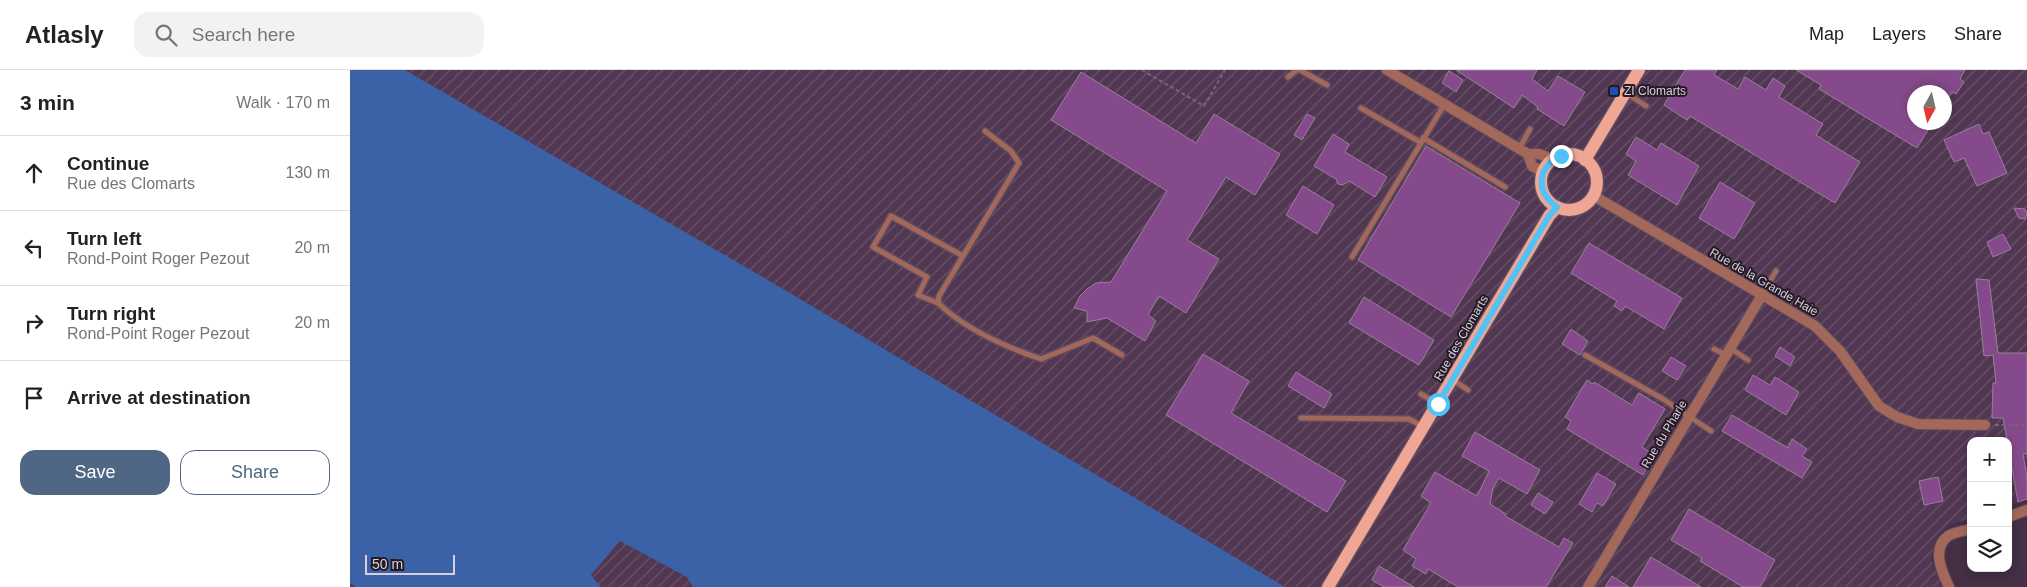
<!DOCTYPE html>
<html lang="en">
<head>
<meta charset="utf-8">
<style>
  :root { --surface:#fff; --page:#f2f2f2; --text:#222; --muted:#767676; --line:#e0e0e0; --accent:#4f6784 }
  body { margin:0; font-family:Arial,sans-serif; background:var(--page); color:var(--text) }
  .controls { position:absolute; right:15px; bottom:15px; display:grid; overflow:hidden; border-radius:10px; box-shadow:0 2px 8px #0003 }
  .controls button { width:45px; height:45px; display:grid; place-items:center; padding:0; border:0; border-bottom:1px solid var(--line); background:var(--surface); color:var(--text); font:25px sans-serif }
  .compass { position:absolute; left:1557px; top:15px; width:45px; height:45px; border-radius:50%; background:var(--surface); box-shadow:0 2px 8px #0003; rotate:188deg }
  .scale { position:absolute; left:15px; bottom:12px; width:90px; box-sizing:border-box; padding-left:5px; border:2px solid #dbcedc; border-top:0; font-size:14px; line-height:18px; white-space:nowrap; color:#dbcedc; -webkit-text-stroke:4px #241b25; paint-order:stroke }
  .stop { position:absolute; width:15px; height:15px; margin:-11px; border:4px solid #4fc3f7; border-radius:50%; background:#fff }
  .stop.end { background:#4fc3f7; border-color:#fff; box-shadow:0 1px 5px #0008 }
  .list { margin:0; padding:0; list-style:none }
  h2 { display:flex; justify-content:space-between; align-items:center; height:65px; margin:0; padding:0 20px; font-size:21px }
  h2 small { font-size:16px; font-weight:400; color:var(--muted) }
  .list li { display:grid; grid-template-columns:32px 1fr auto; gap:15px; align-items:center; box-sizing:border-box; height:75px; padding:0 20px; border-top:1px solid var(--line) }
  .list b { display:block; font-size:19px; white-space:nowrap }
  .list p { margin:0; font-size:16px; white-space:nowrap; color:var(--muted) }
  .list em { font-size:16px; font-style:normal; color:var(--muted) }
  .actions { display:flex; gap:10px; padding:15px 20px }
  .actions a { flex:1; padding:11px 0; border:1px solid var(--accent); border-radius:15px; text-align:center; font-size:18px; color:var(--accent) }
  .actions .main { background:var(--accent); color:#fff }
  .icon { flex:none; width:28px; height:28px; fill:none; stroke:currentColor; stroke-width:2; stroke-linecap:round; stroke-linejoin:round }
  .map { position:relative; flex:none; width:1677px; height:517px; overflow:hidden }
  header { display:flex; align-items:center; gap:30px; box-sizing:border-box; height:70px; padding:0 25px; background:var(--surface); border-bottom:1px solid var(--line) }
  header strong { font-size:24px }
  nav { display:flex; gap:28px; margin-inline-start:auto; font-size:18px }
  .search { width:350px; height:45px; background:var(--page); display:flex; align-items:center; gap:12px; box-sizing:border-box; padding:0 18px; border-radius:15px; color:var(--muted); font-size:19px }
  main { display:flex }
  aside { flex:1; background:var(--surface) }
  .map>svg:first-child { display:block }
  .industrial { fill:url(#industrial-furrows); fill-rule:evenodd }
  .water { fill:#3b61a7 }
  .building { fill:#854a8b; stroke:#98809a }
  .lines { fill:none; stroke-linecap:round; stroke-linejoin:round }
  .lane-casing { stroke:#5f4c60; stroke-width:8 }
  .street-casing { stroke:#5f4c60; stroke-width:12 }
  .primary-casing { stroke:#5f4c60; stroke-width:15 }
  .path { stroke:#786579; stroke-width:2; stroke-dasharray:4 2.5; stroke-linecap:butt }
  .lane { stroke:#a4685a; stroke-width:5 }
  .street { stroke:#a4685a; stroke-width:10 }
  .primary { stroke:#f0a694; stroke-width:12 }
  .route { stroke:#4fc3f7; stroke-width:6 }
  .transit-dot { fill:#1a4fb4; stroke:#241b25; stroke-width:2 }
  .labels { text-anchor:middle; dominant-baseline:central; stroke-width:4; stroke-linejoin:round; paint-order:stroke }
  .poi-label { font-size:12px; fill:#dbcedc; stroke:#241b25; text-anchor:start }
  .street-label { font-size:12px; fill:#dbcedc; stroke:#241b25 }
</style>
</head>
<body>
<header>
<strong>Atlasly</strong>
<div class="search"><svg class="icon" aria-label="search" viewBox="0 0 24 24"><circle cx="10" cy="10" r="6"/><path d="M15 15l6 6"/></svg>Search here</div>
<nav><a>Map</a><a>Layers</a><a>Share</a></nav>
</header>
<main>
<aside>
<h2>3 min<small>Walk · 170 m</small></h2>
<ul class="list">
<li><svg class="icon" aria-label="ahead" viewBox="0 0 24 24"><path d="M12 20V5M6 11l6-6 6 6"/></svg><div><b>Continue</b><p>Rue des Clomarts</p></div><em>130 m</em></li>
<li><svg class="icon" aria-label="left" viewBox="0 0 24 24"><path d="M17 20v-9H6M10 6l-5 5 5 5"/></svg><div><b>Turn left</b><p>Rond-Point Roger Pezout</p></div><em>20 m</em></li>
<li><svg class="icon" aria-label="right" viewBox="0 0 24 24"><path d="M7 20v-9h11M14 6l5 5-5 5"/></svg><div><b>Turn right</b><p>Rond-Point Roger Pezout</p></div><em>20 m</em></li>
<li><svg class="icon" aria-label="arrive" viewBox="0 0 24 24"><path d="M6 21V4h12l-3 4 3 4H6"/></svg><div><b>Arrive at destination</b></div></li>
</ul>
<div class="actions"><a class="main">Save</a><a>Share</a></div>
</aside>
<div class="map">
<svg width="1677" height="517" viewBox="0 0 1677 517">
  <defs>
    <pattern id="industrial-furrows" width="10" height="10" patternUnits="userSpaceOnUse" patternTransform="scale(1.25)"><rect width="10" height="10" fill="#513752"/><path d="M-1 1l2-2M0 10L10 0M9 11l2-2" fill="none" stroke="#69536a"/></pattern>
  </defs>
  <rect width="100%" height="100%" fill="#442f45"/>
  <!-- industrial -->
  <path class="industrial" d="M0 0H1677V429L1658 435V371H1621V448L1599 455 1589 465 1583 478 1582 491 1592 517H0ZM1564 22H1594V52H1564Z"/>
  <!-- water -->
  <path class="water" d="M0 0H55L411 206 935 517H343L337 507 270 471 241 505 251 517H6L0 513Z"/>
  <!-- building -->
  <g class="building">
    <path d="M1106 0H1187L1182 9 1198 21 1208 6 1235 22 1214 56 1187 39 1188 37 1172 25 1164 38Z"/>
    <path d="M1335 0H1367L1364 5 1388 19 1395 7 1416 20 1423 8 1435 16 1429 27 1473 54 1466 65 1510 92 1485 133 1340 46 1337 50 1314 35Z"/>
    <path d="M1446 0H1615L1610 9 1614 12 1606 24 1602 22 1594 34V22H1564V52H1583L1567 78 1469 19 1471 15Z"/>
    <path d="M1099 1 1113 10 1106 22 1092 13Z"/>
    <path d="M731 2 846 73 864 44 930 84 905 125 876 107 837 170 869 189 836 243 809 226 798 245 806 251 795 271 757 248 737 252V241L724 238 730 226 737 219 746 213 761 212 817 121 701 50Z"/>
    <path d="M957 44 965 48 952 70 944 65Z"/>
    <path d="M1629 54 1633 64 1639 62 1657 103 1627 116 1614 88 1604 92 1594 70Z"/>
    <path d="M983 64 999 74 995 82 1037 107 1025 127 999 111 993 115 988 114 986 109 964 96Z"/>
    <path d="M1286 67 1307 80 1311 73 1349 96 1327 135 1278 105 1286 91 1276 84Z"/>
    <path d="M1076 76 1170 133 1101 247 1008 190Z"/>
    <path d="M1370 112 1405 133 1384 169 1349 148Z"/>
    <path d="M953 116 984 135 967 164 936 145Z"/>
    <path d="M1664 138 1675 139 1677 144 1675 149 1669 148Z"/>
    <path d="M1653 164 1661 179 1643 187 1637 172Z"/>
    <path d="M1239 173 1332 228 1314 259 1275 236 1272 241 1264 236 1267 231 1221 203Z"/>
    <path d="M1626 209 1639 210 1648 283H1677V384H1673L1677 408V429L1668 432 1653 348H1642L1643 313H1646L1643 285 1634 286Z"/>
    <path d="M1014 227 1084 270 1069 295 999 253Z"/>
    <path d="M1221 259 1238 271 1230 285 1212 274Z"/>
    <path d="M1430 277 1445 287 1440 296 1425 286Z"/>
    <path d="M853 284 899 311 881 343 996 411 977 442 816 345Z"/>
    <path d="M1321 287 1336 296 1327 310 1312 301Z"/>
    <path d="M946 302 982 324 974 338 938 316Z"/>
    <path d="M1403 305 1420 315 1425 307 1449 322 1436 345 1395 320Z"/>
    <path d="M1237 310 1243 314 1244 312 1282 335 1289 323 1315 339 1292 377 1304 385 1293 405 1217 359 1221 351 1215 347Z"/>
    <path d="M1382 345 1438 378 1442 369 1457 379 1452 386 1462 392 1452 408 1372 361Z"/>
    <path d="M1125 362 1190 400 1177 424 1149 408 1143 418 1140 434 1156 444 1155 446 1209 477 1214 468 1223 473 1196 517H1108L1078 499 1076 504 1062 496 1066 489 1053 480 1081 433 1071 426 1085 402 1127 426 1139 401 1112 386Z"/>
    <path d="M1247 403 1266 414 1253 436 1247 433 1242 442 1229 434Z"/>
    <path d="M1588 407 1593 431 1574 435 1569 411Z"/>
    <path d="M1188 423 1203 432 1195 444 1181 435Z"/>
    <path d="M1339 439 1425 490 1410 517H1393L1350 491 1352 488 1321 470Z"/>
    <path d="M1301 487 1351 517H1283Z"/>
    <path d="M1029 496 1064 517H1034L1022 510Z"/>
    <path d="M1262 506 1279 517H1255Z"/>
  </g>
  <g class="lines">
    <defs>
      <g id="lane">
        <path d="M950 0 977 15"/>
        <path d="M938 7 947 0"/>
        <path d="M1276 23 1296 36"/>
        <path d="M1011 38 1070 72"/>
        <path d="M635 61 661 81 669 93 589 226 588 233C615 259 656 277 691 289L743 268 772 285"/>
        <path d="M1073 68 1155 117"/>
        <path d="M1169 79 1180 59"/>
        <path d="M1002 187 1094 35"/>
        <path d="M1412 224 1426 201"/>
        <path d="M588 233 568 225 577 207 523 177 541 146 613 186"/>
        <path d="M1380 278 1398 290"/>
        <path d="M1364 279 1376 285"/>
        <path d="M1235 285 1313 329 1361 361"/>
        <path d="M1103 310 1118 320"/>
        <path d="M1071 324 1088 334"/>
        <path d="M951 348 1059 349 1074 357"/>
      </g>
      <g id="street">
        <path d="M1037 0 1178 84H1189L1203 89"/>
        <path d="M1178 84 1182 96 1193 102"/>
        <path d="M1244 126 1465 256 1490 281 1529 336 1547 347 1568 354 1635 355"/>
        <path d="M1658 447 1677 440"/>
        <path d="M1238 517 1412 225"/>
        <path d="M1599 517C1592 502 1581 479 1598 466 1604 462 1614 461 1621 459"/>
      </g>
      <g id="primary">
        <circle cx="1219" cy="112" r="28"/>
        <path d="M1235 90 1289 0"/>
        <path d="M978 517 1199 146 1207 137"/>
      </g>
    </defs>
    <!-- lane casing -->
    <use href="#lane" class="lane-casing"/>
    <!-- street casing -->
    <use href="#street" class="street-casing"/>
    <!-- primary casing -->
    <use href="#primary" class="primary-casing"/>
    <!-- path -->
    <g class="path">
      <path d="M792 0 854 36 875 0"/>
      <path d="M1645 355H1677"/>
    </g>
    <!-- lane -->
    <use href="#lane" class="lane"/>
    <!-- street -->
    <use href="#street" class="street"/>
    <!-- primary -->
    <use href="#primary" class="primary"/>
  </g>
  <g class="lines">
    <!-- route -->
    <path class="route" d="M1088 334 1199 146 1207 137C1185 122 1187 97 1211 86"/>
  </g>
  <!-- markers -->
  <rect class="transit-dot" x="1259" y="16" width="10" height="10" rx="2.5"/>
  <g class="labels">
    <!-- poi labels -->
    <g class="poi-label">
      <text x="1274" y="21">ZI Clomarts</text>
    </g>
    <!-- street labels -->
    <g class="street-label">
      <text transform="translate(1414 212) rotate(30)">Rue de la Grande Haie</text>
      <text transform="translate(1111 268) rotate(-60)">Rue des Clomarts</text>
      <text transform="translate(1314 364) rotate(-59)">Rue du Pharle</text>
    </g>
  </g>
</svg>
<div class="controls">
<button>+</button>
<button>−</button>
<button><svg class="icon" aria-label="layers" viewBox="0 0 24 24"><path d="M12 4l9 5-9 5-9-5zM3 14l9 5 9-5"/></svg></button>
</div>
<svg class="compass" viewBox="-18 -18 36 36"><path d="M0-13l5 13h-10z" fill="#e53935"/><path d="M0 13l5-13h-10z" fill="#767676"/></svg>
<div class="scale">50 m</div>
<div class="stop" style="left:1088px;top:334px"></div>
<div class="stop end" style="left:1211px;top:86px"></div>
</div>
</main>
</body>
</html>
